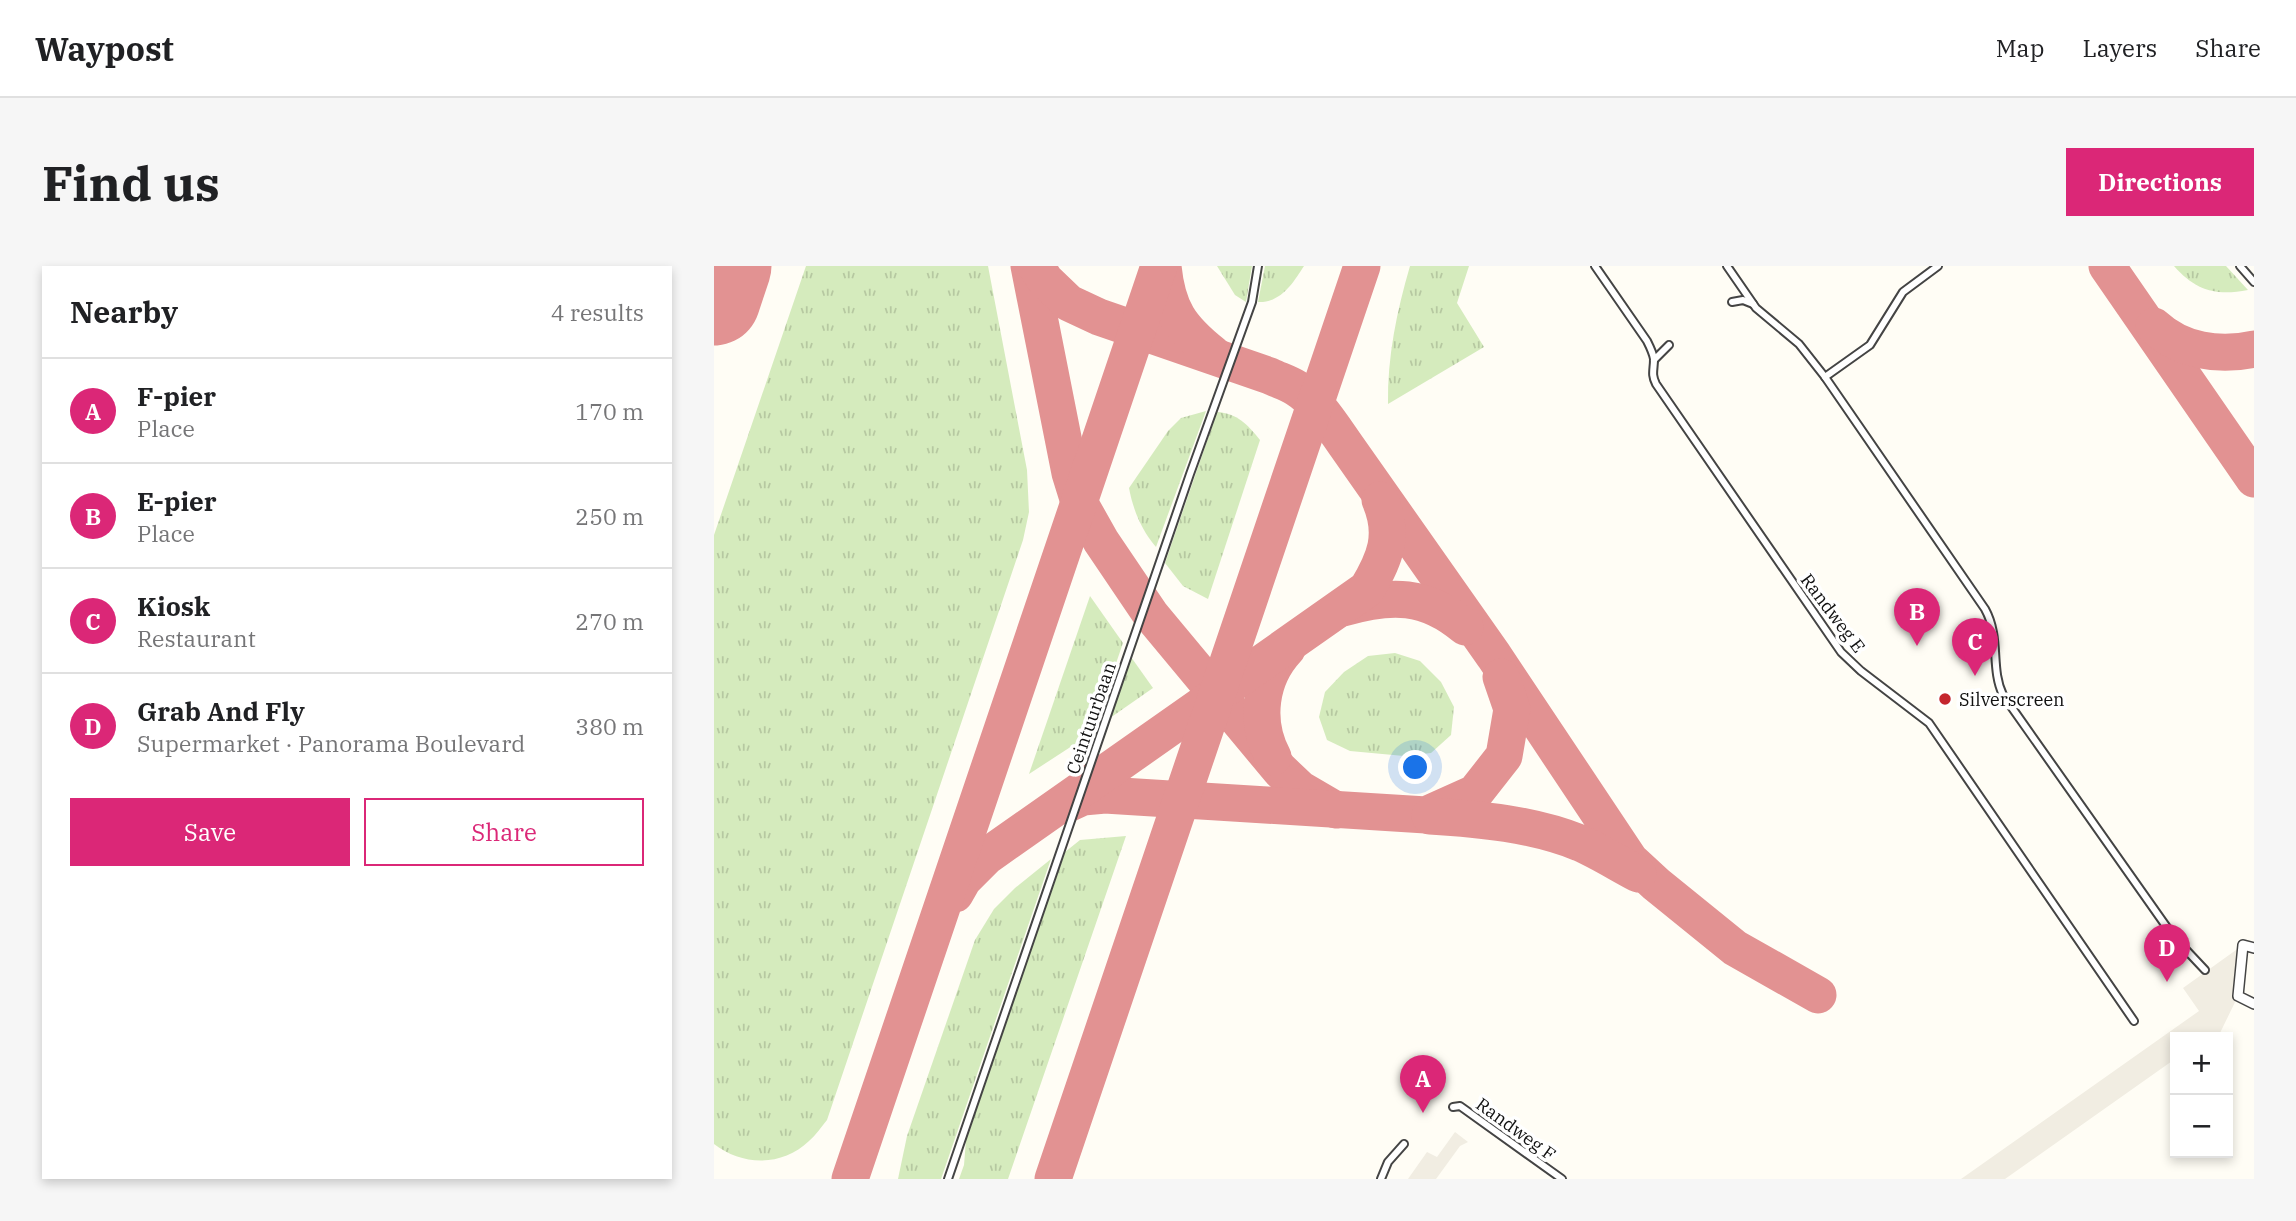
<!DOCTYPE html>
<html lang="en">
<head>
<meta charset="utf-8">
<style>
  :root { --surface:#fff; --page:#f6f6f6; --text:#202124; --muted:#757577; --line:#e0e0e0; --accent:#db2777 }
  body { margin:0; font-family:"IBM Plex Serif",serif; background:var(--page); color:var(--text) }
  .controls { position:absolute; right:21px; bottom:21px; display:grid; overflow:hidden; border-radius:0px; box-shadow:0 4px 10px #0003 }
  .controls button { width:63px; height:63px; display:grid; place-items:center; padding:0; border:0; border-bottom:2px solid var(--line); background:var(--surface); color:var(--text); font:35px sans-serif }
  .you { position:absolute; left:702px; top:502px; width:24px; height:24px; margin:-18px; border:5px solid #fff; border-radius:50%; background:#1a73e8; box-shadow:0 0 0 10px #1a73e833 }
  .badge { display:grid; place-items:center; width:46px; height:46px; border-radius:50%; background:var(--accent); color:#fff; font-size:23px; font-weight:700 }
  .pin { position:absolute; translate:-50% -58px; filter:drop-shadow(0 2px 4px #0008) }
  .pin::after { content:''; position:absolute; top:37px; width:24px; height:21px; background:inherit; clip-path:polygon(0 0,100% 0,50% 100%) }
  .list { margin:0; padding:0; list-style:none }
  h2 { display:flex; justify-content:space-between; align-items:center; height:91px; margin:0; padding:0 28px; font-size:30px }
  h2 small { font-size:23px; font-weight:400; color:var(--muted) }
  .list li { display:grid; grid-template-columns:46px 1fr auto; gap:21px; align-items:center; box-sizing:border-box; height:105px; padding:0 28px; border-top:2px solid var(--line) }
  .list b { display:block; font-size:26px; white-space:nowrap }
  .list p { margin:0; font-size:23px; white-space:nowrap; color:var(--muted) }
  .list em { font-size:23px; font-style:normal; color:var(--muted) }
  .actions { display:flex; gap:14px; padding:21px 28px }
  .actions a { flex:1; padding:16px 0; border:2px solid var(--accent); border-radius:0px; text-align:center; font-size:24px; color:var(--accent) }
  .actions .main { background:var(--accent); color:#fff }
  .map { position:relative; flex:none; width:1540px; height:913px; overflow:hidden; border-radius:0px }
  header { display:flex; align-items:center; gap:42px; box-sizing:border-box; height:98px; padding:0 35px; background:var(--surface); border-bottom:2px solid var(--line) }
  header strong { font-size:33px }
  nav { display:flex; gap:38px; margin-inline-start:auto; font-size:24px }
  .intro { display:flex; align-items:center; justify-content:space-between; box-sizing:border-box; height:168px; padding:0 42px }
  h1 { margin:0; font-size:49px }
  .button { padding:18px 32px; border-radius:0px; background:var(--accent); color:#fff; font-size:24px; font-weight:700 }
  main { display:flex; gap:42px; padding:0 42px }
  aside { flex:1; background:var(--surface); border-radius:0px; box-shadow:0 4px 10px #0003 }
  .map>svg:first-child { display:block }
  .grass { fill:url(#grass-tufts) }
  .plaza { fill:#f1ede2 }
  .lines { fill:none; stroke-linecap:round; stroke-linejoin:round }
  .taxiway { stroke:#e29292; stroke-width:37 }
  .runway { stroke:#e29292; stroke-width:93 }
  .service-casing { stroke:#444; stroke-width:10 }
  .pedestrian-casing { stroke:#444; stroke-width:12 }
  .service { stroke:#fff; stroke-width:6 }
  .pedestrian { stroke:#fff; stroke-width:9 }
  .poi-dot { fill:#c4262e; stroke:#fff; stroke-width:2.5 }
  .labels { text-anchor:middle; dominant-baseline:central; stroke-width:7; stroke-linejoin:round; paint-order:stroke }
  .street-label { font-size:18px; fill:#111; stroke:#fff }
  .poi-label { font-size:18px; fill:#111; stroke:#fff; text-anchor:start }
</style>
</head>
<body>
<header>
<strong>Waypost</strong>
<nav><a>Map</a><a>Layers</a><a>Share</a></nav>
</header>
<div class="intro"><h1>Find us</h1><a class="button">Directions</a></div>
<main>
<aside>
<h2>Nearby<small>4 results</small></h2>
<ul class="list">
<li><span class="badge">A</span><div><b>F-pier</b><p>Place</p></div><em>170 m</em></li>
<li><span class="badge">B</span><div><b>E-pier</b><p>Place</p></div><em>250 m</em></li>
<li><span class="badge">C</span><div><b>Kiosk</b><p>Restaurant</p></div><em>270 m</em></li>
<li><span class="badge">D</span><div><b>Grab And Fly</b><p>Supermarket · Panorama Boulevard</p></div><em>380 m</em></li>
</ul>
<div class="actions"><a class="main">Save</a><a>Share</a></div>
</aside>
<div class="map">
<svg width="1540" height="913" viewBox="0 0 1540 913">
  <defs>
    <pattern id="grass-tufts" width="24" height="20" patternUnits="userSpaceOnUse" patternTransform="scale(1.75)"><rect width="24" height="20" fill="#d5ebbd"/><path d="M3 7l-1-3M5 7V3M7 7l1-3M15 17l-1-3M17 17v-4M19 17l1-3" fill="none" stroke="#b6c8a1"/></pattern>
  </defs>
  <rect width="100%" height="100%" fill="#fffdf5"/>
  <!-- grass -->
  <g class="grass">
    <path d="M92 0H274L313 204 315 246 309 274 113 854C107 861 102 869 95 875 68 901 28 900 0 878V269Z"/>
    <path d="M503 0H538L532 36 521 29Z"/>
    <path d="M551 0H590C579 17 567 37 544 36Z"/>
    <path d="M696 0H755L743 37 770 81 674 138C673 92 683 44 696 0Z"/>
    <path d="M1460 0H1512L1534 24C1502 30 1482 25 1460 0Z"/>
    <path d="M492 145 442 281C428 265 419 244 415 222L454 165 467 152Z"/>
    <path d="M503 146C523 147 534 159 546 174L494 333 469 320 451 297Z"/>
    <path d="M376 330 409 377 378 467 315 508Z"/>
    <path d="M681 387 706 395 727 416 740 441 737 469 717 487 690 490 636 485 613 474 605 451 611 426 630 406 654 390Z"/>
    <path d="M417 391 439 422 396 452Z"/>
    <path d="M412 570 294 913H245L250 899 252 874 351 586 366 574Z"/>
    <path d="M337 593 227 913H184L193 870 261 674 280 643 301 622Z"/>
  </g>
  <!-- plaza -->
  <g class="plaza">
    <path d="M1529 679 1524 730 1506 767 1500 766 1492 771H1461V793L1291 913H1247L1485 745 1469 722Z"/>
    <path d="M741 866 754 876 746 880 722 913H694L713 886 723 891Z"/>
  </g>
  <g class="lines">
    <!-- taxiway -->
    <g class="taxiway">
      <path d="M315 0 356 207 365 236 387 275 437 349 566 504 586 523 622 544"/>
      <path d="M322 0 331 14 355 37 385 51 556 110C564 114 574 117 582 122 603 135 617 158 631 178L780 390 916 594 942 618 1021 682 1104 729"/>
      <path d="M449 0C453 43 466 62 499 88"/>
      <path d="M1393 0 1540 213"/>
      <path d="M1440 60C1467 85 1505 91 1540 83"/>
      <path d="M629 342C677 328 712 328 751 361"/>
      <path d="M559 491C540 455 546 412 573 383"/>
      <path d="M356 537 369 531 391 529 712 549 761 527 790 490 798 443 787 411"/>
      <path d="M716 550C766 553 819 558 866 577 886 586 905 598 924 608"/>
      <path d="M241 628 249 614 273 590 653 323C671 293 681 269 666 234"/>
      <path d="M136 913 445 0"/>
      <path d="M339 913 648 0"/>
    </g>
    <!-- runway -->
    <path class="runway" d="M0 33 11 0"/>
    <defs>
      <g id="service">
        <path d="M881 0 933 75C936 81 939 87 940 93 940 104 937 108 942 118L1127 386 1147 405 1215 457 1420 755"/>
        <path d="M1013 0 1042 42 1085 78 1111 111 1271 343C1287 372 1276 402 1289 429L1459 670 1491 704"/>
        <path d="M1526 0 1540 16"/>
        <path d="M1018 36 1029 34 1039 38"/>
        <path d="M940 94 955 79"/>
        <path d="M1111 111 1156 79 1189 26 1224 0"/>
        <path d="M739 841 746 840 848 913"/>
        <path d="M234 913 476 208 538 36 544 0"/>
        <path d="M667 913 674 896 690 878"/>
      </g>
      <path id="pedestrian" d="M1540 682 1529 679 1524 730 1540 738"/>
    </defs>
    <!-- service casing -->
    <use href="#service" class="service-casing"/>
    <!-- pedestrian casing -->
    <use href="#pedestrian" class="pedestrian-casing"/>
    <!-- service -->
    <use href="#service" class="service"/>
    <!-- pedestrian -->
    <use href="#pedestrian" class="pedestrian"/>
  </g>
  <!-- markers -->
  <circle class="poi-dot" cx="1231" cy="433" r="7"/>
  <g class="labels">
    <!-- street labels -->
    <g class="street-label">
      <text transform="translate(1119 347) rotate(53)">Randweg E</text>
      <text transform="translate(377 452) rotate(-71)">Ceintuurbaan</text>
      <text transform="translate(802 863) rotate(36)">Randweg F</text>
    </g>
    <!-- poi labels -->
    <g class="poi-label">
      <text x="1245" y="433">Silverscreen</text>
    </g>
  </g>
</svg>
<div class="controls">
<button>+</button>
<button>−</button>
</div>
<div class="you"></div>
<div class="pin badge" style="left:709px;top:847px">A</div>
<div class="pin badge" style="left:1203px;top:380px">B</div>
<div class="pin badge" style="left:1261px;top:410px">C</div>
<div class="pin badge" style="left:1453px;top:716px">D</div>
</div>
</main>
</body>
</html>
